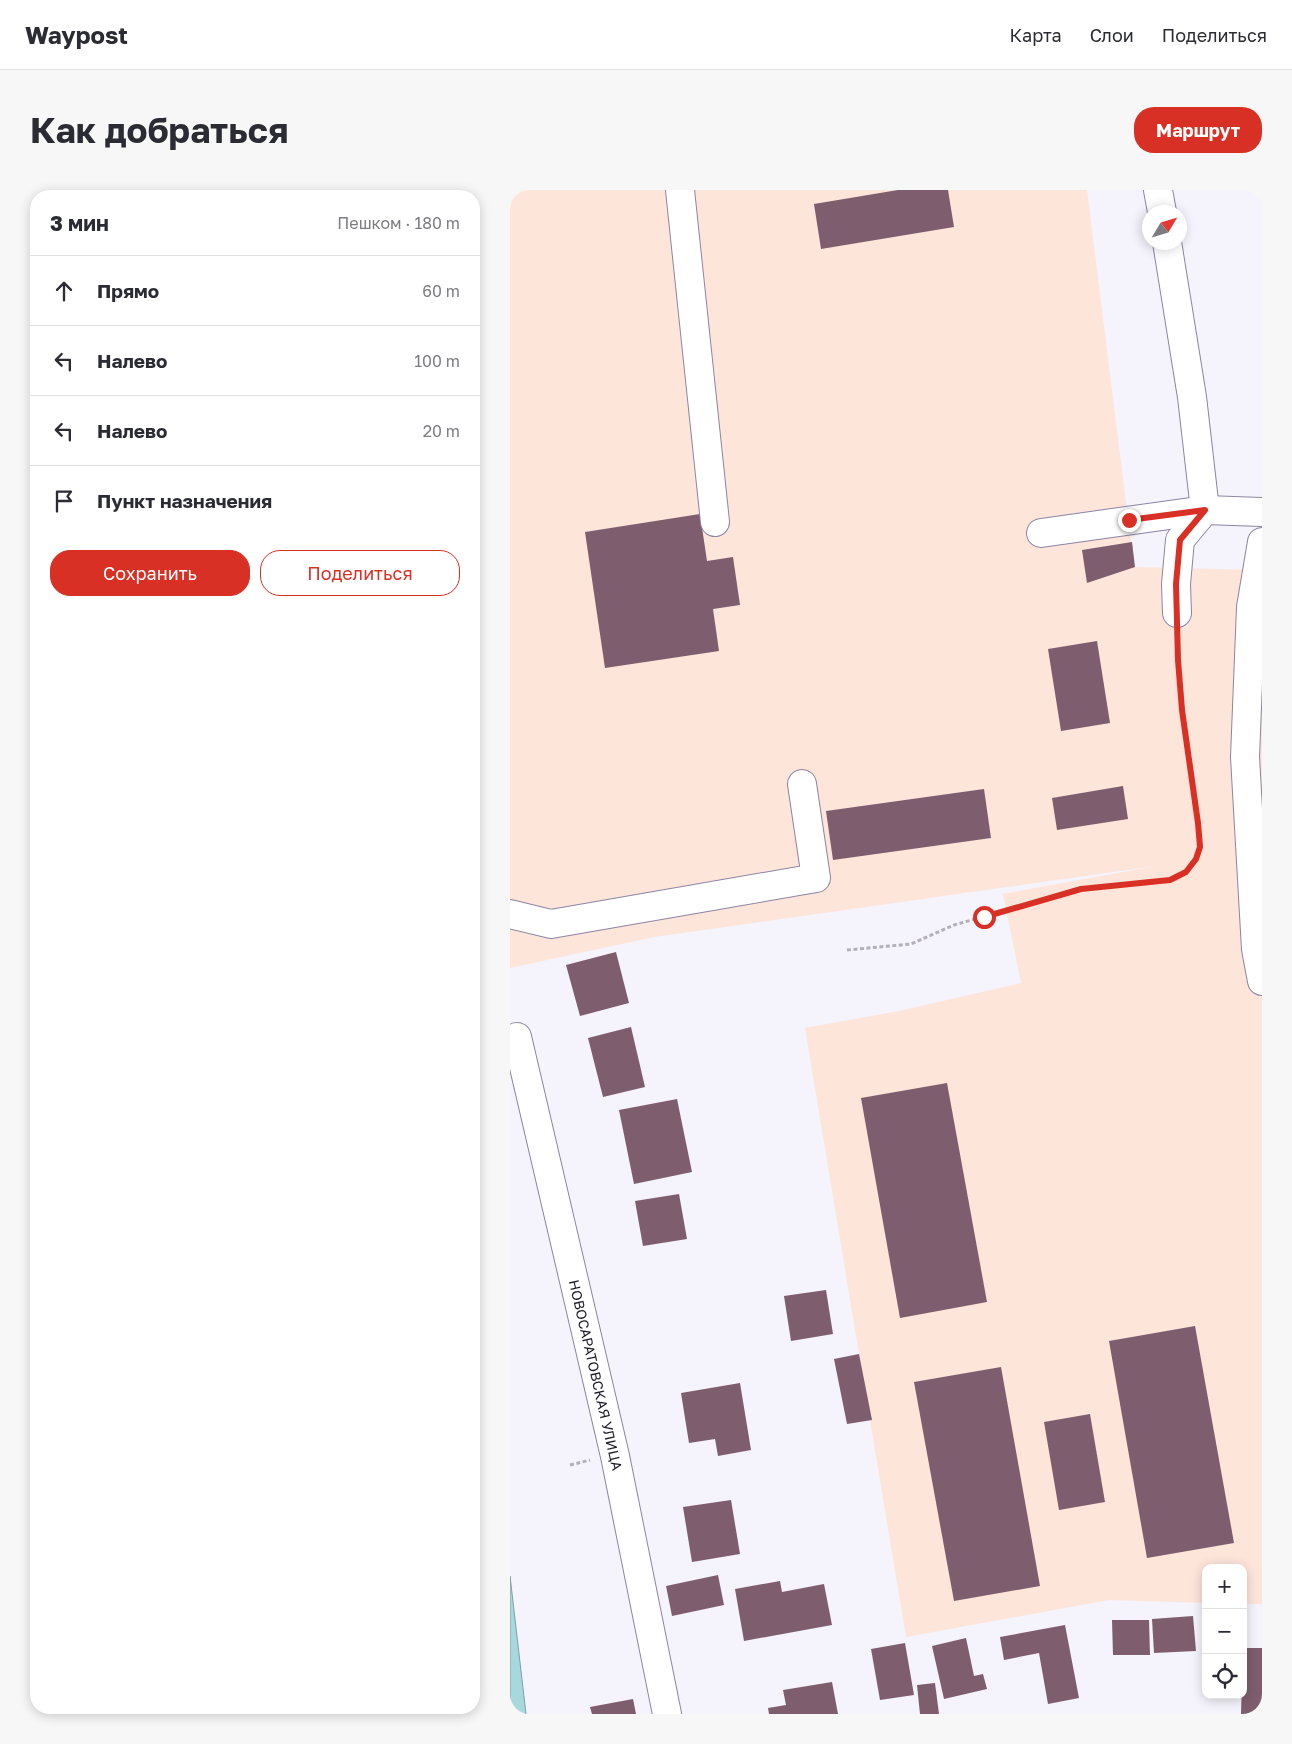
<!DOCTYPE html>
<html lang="ru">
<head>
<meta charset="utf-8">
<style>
  :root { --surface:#fff; --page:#f7f7f7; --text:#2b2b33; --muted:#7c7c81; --line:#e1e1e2; --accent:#d93025 }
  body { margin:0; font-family:"Golos Text",sans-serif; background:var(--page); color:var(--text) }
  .controls { position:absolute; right:15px; bottom:15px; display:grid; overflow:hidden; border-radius:10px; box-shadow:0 2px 12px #0003 }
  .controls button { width:45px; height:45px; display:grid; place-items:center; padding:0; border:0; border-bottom:1px solid var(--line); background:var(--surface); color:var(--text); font:25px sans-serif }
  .compass { position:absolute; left:632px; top:15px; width:45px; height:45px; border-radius:50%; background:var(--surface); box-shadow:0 2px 12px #0003; rotate:52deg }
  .stop { position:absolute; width:15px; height:15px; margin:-11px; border:4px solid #d93025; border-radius:50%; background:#fff }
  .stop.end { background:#d93025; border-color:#fff; box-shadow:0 1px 5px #0008 }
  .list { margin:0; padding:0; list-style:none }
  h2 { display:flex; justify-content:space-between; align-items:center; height:65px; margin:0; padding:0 20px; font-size:21px }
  h2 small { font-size:16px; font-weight:400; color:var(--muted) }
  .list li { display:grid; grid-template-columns:32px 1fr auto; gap:15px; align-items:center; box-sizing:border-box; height:70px; padding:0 20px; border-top:1px solid var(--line) }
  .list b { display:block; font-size:19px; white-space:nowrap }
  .list em { font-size:16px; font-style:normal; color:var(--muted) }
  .actions { display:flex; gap:10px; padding:15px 20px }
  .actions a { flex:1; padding:11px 0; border:1px solid var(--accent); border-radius:20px; text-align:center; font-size:18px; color:var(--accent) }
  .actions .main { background:var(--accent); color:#fff }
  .icon { flex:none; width:28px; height:28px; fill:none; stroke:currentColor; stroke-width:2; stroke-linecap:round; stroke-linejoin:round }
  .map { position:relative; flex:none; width:752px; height:1524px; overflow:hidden; border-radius:20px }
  header { display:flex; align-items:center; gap:30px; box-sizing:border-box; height:70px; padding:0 25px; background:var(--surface); border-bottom:1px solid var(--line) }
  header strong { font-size:24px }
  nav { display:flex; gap:28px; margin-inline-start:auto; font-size:18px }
  .intro { display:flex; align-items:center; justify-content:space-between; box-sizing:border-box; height:120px; padding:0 30px }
  h1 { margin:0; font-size:35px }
  .button { padding:12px 22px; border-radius:20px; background:var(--accent); color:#fff; font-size:18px; font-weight:700 }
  main { display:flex; gap:30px; padding:0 30px }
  aside { flex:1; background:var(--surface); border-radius:20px; box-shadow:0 2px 12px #0003 }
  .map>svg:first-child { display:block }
  .industrial { fill:#fde5da }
  .water { fill:#a7d8dd; stroke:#7e9fa7 }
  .building { fill:#7e5d6e }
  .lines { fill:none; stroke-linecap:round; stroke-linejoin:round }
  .minor-casing { stroke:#8d84a4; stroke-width:30 }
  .path { stroke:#b3b0ba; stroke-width:3; stroke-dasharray:4 2.5; stroke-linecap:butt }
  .minor { stroke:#fff; stroke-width:28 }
  .route { stroke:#d93025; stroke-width:6 }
  .labels { text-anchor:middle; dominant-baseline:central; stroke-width:5; stroke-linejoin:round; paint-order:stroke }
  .street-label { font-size:14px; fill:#1f1b28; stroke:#fff }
</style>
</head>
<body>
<header>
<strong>Waypost</strong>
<nav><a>Карта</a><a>Слои</a><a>Поделиться</a></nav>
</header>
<div class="intro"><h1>Как добраться</h1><a class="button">Маршрут</a></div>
<main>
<aside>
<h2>3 мин<small>Пешком · 180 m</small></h2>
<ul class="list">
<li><svg class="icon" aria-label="ahead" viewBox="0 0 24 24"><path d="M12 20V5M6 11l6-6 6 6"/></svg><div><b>Прямо</b></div><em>60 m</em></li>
<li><svg class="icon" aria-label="left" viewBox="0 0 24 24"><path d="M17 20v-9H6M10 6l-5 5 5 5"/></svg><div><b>Налево</b></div><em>100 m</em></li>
<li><svg class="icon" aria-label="left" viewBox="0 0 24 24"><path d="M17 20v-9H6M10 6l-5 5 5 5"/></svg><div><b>Налево</b></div><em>20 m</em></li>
<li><svg class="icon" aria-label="arrive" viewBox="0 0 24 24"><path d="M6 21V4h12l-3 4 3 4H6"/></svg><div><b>Пункт назначения</b></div></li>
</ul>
<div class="actions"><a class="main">Сохранить</a><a>Поделиться</a></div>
</aside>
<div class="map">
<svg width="752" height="1524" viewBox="0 0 752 1524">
  <rect width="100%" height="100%" fill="#f5f3fb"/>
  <!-- industrial -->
  <path class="industrial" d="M0 0H577L624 377 752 380V1414H733V1378H696V1413L599 1410 396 1447 295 838 389 821 511 793 493 704 646 676 144 747 0 778Z"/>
  <!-- water -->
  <path class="water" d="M0 1386 16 1524H0Z"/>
  <!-- building -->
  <g class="building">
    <path d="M388 0H438L444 37 311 59 304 14Z"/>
    <path d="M190 324 197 371 223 367 230 415 203 419 209 461 95 478 75 342Z"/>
    <path d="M622 352 625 377 577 393 572 360Z"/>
    <path d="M587 451 600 533 551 541 538 459Z"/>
    <path d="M613 596 618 629 547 640 542 608Z"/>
    <path d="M474 599 481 648 323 670 316 621Z"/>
    <path d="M106 762 119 813 70 826 56 775Z"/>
    <path d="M121 837 135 897 93 907 78 848Z"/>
    <path d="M437 893 477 1112 390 1128 351 908Z"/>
    <path d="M167 909 182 982 124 994 109 920Z"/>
    <path d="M169 1004 177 1049 133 1056 125 1011Z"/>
    <path d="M316 1100 323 1144 281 1151 274 1106Z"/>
    <path d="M685 1136 724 1353 637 1368 599 1151Z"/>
    <path d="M349 1164 362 1230 337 1234 324 1169Z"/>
    <path d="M491 1177 530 1396 444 1411 404 1192Z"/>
    <path d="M230 1193 241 1260 208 1266 205 1249 179 1253 171 1203Z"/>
    <path d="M580 1224 595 1312 549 1320 534 1232Z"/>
    <path d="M221 1310 230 1364 182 1372 173 1317Z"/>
    <path d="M208 1385 214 1415 162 1426 156 1396Z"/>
    <path d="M270 1391 272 1402 314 1394 322 1435 234 1451 225 1399Z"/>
    <path d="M683 1426 686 1461 644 1463 642 1429Z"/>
    <path d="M602 1430H639L640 1465H603Z"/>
    <path d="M555 1435 569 1508 538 1514 529 1463 494 1470 490 1447Z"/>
    <path d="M456 1448 464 1486 473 1484 477 1499 434 1509 422 1456Z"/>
    <path d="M395 1453 404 1505 370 1510 361 1459Z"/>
    <path d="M733 1458H752V1524H731Z"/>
    <path d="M322 1492 328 1524H259L258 1518 276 1515 273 1500Z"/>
    <path d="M425 1493 429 1524H410L407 1495Z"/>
    <path d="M123 1509 126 1524H82L80 1517Z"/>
  </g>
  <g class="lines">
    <defs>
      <g id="minor">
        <path d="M170 0 205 332"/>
        <path d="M648 0 652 22"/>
        <path d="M657 52 682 207 695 320 670 350 666 394 667 423"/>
        <path d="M531 343 695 320 752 322"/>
        <path d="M752 352 741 417 735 567 746 759 752 791"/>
        <path d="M0 724 41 734 306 688 292 594"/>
        <path d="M7 847 105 1266 157 1524"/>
      </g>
    </defs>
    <!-- minor casing -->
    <use href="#minor" class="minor-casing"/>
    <!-- path -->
    <g class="path">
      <path d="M337 760 401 754 444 735 571 699 660 690 676 682 686 669 690 657 672 520 667 449"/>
      <path d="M60 1275 80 1270"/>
    </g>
    <!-- minor -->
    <use href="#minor" class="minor"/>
  </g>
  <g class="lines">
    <!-- route -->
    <path class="route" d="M474 727 571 699 660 690 676 682 686 669 690 657 688 633 672 520 668 470 666 394 670 350 695 320 619 330"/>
  </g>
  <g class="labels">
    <!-- street labels -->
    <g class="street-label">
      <text transform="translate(86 1185) rotate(77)">НОВОСАРАТОВСКАЯ УЛИЦА</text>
    </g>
  </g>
</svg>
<div class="controls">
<button>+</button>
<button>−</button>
<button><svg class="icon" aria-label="locate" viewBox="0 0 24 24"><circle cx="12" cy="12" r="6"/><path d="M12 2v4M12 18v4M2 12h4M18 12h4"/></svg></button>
</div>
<svg class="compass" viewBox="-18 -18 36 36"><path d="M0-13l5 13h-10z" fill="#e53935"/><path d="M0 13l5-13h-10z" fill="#7c7c81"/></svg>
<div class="stop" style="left:474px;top:727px"></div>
<div class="stop end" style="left:619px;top:330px"></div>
</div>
</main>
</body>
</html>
